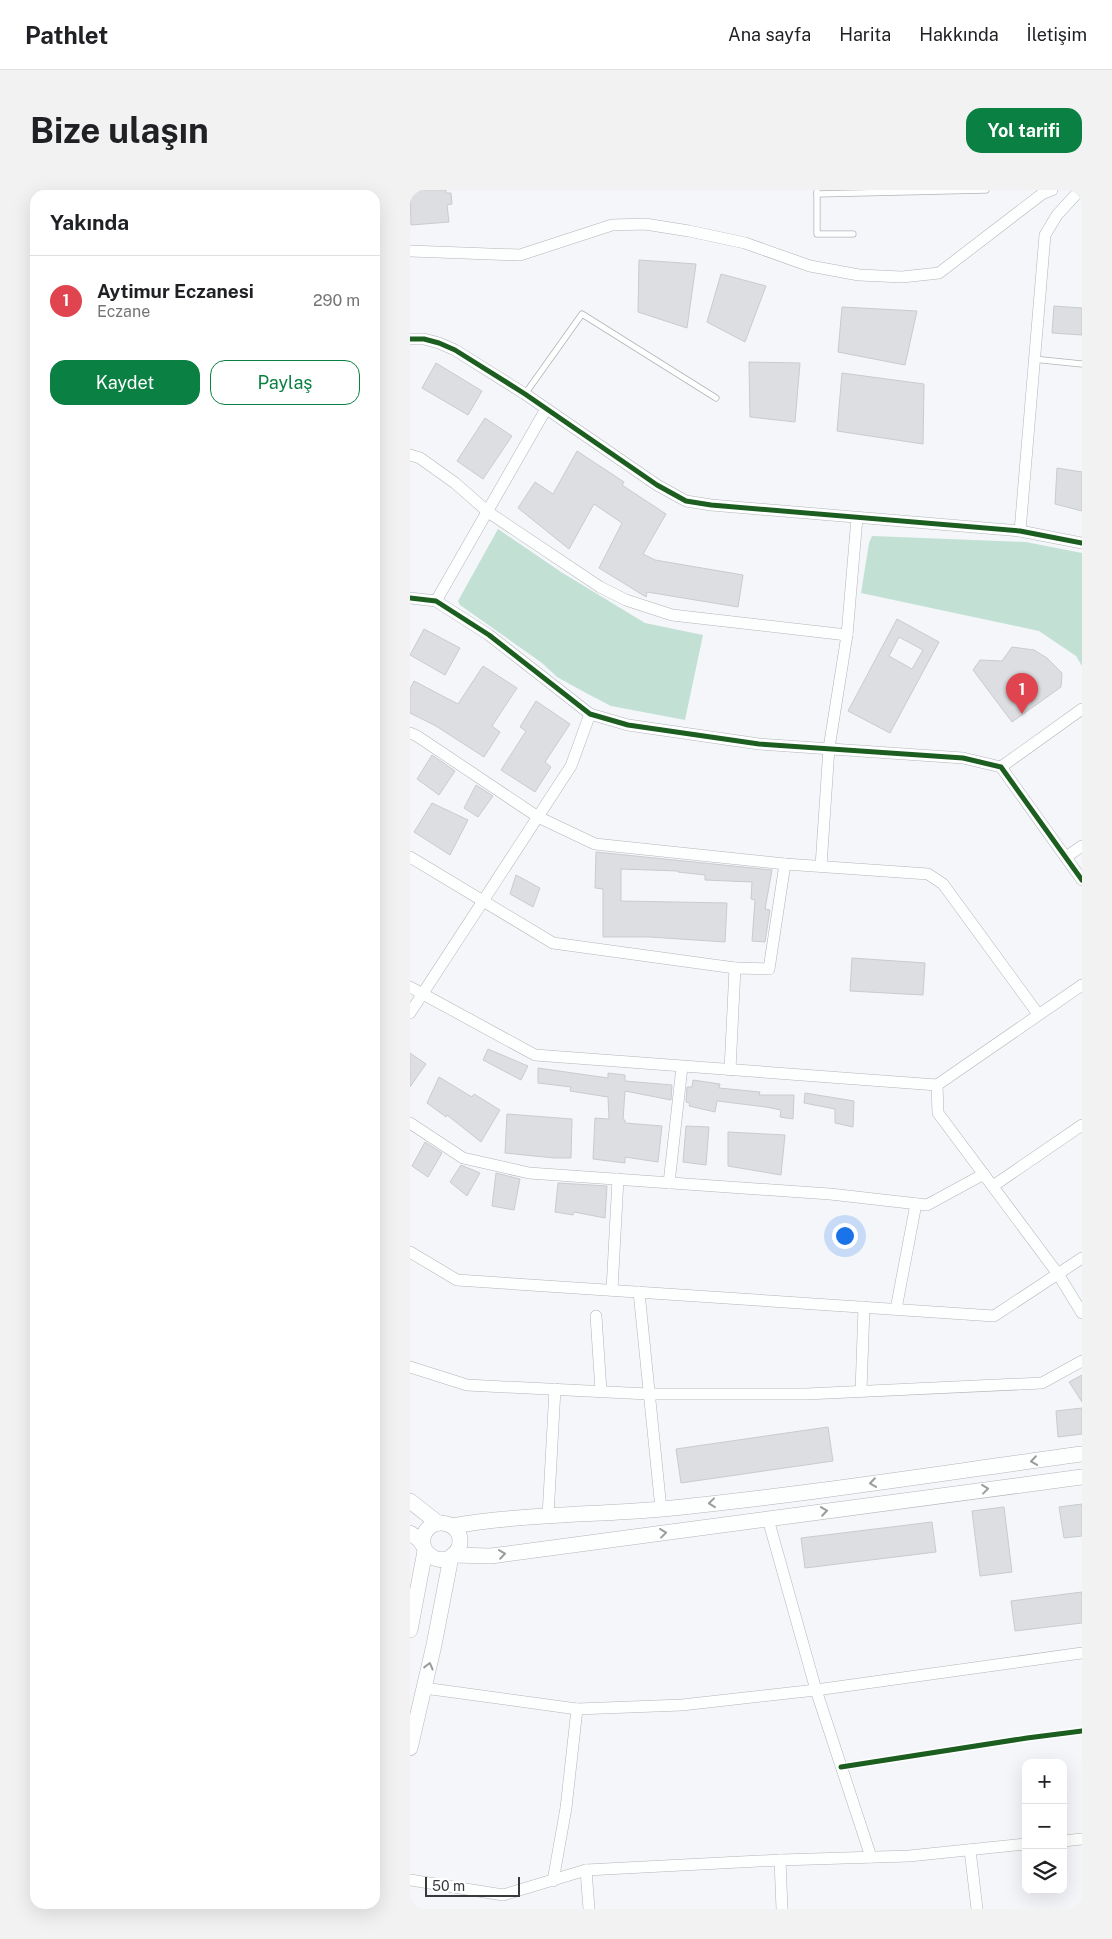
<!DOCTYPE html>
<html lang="tr">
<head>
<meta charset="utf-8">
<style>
  :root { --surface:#fff; --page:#f2f2f2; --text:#202124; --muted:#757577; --line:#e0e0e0; --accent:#0b8043 }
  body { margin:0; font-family:"Public Sans",sans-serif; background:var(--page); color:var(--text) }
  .controls { position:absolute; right:15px; bottom:15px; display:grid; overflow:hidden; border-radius:10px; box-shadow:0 5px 20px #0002 }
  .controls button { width:45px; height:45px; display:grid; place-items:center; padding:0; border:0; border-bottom:1px solid var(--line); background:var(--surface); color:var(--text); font:25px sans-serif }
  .scale { position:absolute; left:15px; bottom:12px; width:95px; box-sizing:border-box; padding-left:5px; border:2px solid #38393c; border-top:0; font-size:14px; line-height:18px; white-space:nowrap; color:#38393c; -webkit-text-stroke:4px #fff; paint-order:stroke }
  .you { position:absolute; left:434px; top:1045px; width:18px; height:18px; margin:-12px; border:4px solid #fff; border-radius:50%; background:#1a73e8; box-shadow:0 0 0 8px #1a73e833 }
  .badge { display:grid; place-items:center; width:32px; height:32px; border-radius:50%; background:var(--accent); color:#fff; font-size:16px; font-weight:700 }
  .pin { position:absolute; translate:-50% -41px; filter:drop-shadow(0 1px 2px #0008) }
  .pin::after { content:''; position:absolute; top:26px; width:18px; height:15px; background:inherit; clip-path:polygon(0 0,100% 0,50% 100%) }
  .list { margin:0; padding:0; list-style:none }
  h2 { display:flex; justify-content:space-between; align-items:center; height:65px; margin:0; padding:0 20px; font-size:21px }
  h2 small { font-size:16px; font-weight:400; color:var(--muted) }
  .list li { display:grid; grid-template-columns:32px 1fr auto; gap:15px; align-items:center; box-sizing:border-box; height:90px; padding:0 20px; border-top:1px solid var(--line) }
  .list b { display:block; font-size:19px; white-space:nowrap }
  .list p { margin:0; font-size:16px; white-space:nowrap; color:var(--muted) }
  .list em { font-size:16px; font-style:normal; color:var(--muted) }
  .actions { display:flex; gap:10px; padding:15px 20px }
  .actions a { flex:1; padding:11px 0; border:1px solid var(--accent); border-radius:15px; text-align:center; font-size:18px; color:var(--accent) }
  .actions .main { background:var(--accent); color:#fff }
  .icon { flex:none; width:28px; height:28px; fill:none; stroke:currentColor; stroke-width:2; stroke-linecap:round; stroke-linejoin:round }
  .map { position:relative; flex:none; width:672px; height:1719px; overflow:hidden; border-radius:15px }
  header { display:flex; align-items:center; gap:30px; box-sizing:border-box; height:70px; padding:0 25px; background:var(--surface); border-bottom:1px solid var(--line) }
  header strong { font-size:24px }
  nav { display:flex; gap:28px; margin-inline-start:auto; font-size:18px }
  .intro { display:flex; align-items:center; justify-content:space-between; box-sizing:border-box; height:120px; padding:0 30px }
  h1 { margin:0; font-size:35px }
  .button { padding:12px 22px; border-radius:15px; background:var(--accent); color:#fff; font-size:18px; font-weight:700 }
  main { display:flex; gap:30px; padding:0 30px }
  aside { flex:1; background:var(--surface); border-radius:15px; box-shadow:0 5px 20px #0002 }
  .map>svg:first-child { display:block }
  .park { fill:#c2e1d4 }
  .building { fill:#dcdee1; stroke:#c9cbcd; fill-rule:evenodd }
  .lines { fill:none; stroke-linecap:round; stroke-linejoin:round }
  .lane-casing { stroke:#b3b5b7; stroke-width:7 }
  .street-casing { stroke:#b3b5b7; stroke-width:12 }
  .secondary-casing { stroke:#b3b5b7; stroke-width:16 }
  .lane { stroke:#fdfefe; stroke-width:5.5 }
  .street { stroke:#fdfefe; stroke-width:11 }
  .secondary { stroke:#fdfefe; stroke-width:15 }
  .cycleway-casing { stroke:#fff; stroke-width:8 }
  .cycleway { stroke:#1b5e20; stroke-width:5 }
  .oneway { stroke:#9a9c9d }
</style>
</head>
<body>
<header>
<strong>Pathlet</strong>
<nav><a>Ana sayfa</a><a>Harita</a><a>Hakkında</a><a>İletişim</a></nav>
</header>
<div class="intro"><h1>Bize ulaşın</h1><a class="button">Yol tarifi</a></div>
<main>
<aside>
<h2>Yakında<small></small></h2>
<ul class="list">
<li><span class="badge" style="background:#e0444e">1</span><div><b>Aytimur Eczanesi</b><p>Eczane</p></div><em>290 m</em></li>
</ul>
<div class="actions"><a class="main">Kaydet</a><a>Paylaş</a></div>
</aside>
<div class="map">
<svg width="672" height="1719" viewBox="0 0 672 1719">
  <rect width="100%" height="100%" fill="#f4f6fa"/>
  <!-- park -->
  <g class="park">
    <path d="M88 339 151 382 235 433 293 445 275 530 201 516 176 503 147 487 132 473 50 415 48 411Z"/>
    <path d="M462 346 616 352 672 363V476L666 466 629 441 451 403 459 353Z"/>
  </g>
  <!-- building -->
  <g class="building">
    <path d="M0 0H36V3H41L42 14 37 15 39 32 1 35Z"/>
    <path d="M229 70 286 74 277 138 228 122Z"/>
    <path d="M311 84 356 96 335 152 297 132Z"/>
    <path d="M644 116 672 118V145L642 143Z"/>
    <path d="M432 117 507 121 495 175 428 162Z"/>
    <path d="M339 172 390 173 385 232 340 227Z"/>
    <path d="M26 173 72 201 58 225 12 198Z"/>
    <path d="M432 183 514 194 513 254 427 241Z"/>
    <path d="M75 228 102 246 73 289 47 271Z"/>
    <path d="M167 261 214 292 212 295 256 324 233 364 245 370 333 385 328 417 237 402 236 407 189 378 212 333 184 314 159 359 108 318 125 292 143 304Z"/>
    <path d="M647 278 672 282V321L645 314Z"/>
    <path d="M487 429 529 452 480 543 438 521ZM489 447 513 460 502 479 479 466Z"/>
    <path d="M14 439 50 458 35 485 0 465Z"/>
    <path d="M602 457 624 460 637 468 652 483 651 497 602 532 563 480 570 470 592 471Z"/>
    <path d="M73 476 107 498 82 536 90 542 74 567 26 536 0 523V499L4 491 48 514Z"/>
    <path d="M126 511 160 534 135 572 141 577 125 602 91 580 116 541 110 537Z"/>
    <path d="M22 565 45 581 29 605 7 589Z"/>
    <path d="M66 595 83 606 68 627 54 618Z"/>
    <path d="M22 613 58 630 40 665 4 642Z"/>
    <path d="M186 662 362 680 355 719 360 720 355 752 342 751 345 710 341 709 342 692 295 690V685L268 682V681L211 679V711L317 713 315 752 240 747H193V699L185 698Z"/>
    <path d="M106 685 130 698 123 717 100 704Z"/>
    <path d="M442 768 515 773 513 805 440 801Z"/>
    <path d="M78 859 118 876 111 890 73 870Z"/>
    <path d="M0 863 16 874 0 897Z"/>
    <path d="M128 878 198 888V883L215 885V891L262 895 261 910 215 901 213 930H215V933L252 936 248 972 215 967V973L183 969 185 928 199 929 198 907 160 901 161 897 128 893Z"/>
    <path d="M29 887 62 907 64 904 90 920 71 952 37 925 36 927 17 913Z"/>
    <path d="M283 890 310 894 309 898 350 902 349 905H384L383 929 370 927 371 920 356 917 307 911 305 922 279 916 280 913 276 912 277 897H282Z"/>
    <path d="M395 903 444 911 443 937 425 933V919L394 913Z"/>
    <path d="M97 924 162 929 161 968H144L95 963Z"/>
    <path d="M276 936 299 937 296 975 273 972Z"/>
    <path d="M318 942 375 945 371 985 318 976Z"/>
    <path d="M15 952 32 963 18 987 2 976Z"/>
    <path d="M51 975 70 983 57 1006 40 992Z"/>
    <path d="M86 983 110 989 104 1020 82 1016Z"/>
    <path d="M148 993 197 996 195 1028 164 1022 163 1025 145 1022Z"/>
    <path d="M672 1185V1212L659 1192Z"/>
    <path d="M672 1218V1244L648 1247 646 1221Z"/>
    <path d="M418 1237 423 1271 271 1293 266 1259Z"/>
    <path d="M672 1314V1346L654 1348 649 1317Z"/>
    <path d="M594 1317 602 1382 570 1386 562 1321Z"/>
    <path d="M522 1332 526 1362 395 1378 391 1348Z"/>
    <path d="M672 1402V1433L605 1441 601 1411Z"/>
  </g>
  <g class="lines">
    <defs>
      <g id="lane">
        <path d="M407 1V44H443"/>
        <path d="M407 4 576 0"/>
        <path d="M623 169 672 174"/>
        <path d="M115 204 172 124 306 208"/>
      </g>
      <g id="street">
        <path d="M0 61 110 65 202 35 235 34 279 41 335 53 400 76 449 85 492 87 529 83 632 4 642 0"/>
        <path d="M0 149H14L29 153 45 160 115 204 247 295 276 311 301 315 610 341 672 353"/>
        <path d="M0 265 10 268 45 293 78 322 190 397 216 410 262 425 437 445"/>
        <path d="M610 341 635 45 647 25 670 0"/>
        <path d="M0 408 26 411 79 445 180 524 218 535 349 554 553 568 591 577 672 690"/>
        <path d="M26 411 136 219"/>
        <path d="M0 543 7 546 128 627 185 654 375 674 518 684 533 694 628 824"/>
        <path d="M591 577 672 519"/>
        <path d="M0 667 143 753 325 778"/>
        <path d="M656 667 672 656"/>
        <path d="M411 676 419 558 437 445 447 328"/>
        <path d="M0 797 125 865 527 895 672 795"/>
        <path d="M0 823 161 576 180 524"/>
        <path d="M320 880 325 778 359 779 375 674"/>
        <path d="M527 895 528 923 648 1084 672 1123"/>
        <path d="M0 933 53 968 119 983 420 1004 517 1015 574 984"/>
        <path d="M259 993 272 877"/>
        <path d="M583 996 672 935"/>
        <path d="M0 1062 47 1090 584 1126 672 1068"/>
        <path d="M202 1100 208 989"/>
        <path d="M229 1102 251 1319"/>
        <path d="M486 1119 506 1014"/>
        <path d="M186 1126 191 1201"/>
        <path d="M0 1177 57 1195 238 1204H396L632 1193 672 1171"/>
        <path d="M451 1201 454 1117"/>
        <path d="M138 1326 145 1199"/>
        <path d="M358 1329 406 1500 461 1667"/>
        <path d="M14 1498 167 1519 272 1515 406 1500 672 1463"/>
        <path d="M653 1651 672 1649"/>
        <path d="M560 1660 567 1719"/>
        <path d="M370 1670 372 1719"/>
        <path d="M176 1680 179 1719"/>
        <path d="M0 1690 93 1705 176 1680 370 1670 499 1666 616 1654"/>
        <path d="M143 1691 156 1618 167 1519"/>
      </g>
      <g id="secondary">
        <path d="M0 1311 28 1333"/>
        <path d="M42 1336C112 1324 183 1325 253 1319 393 1305 532 1283 672 1264"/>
        <path d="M0 1343C4 1346 9 1349 12 1353 15 1357 13 1356 15 1360 20 1368 30 1372 39 1368 43 1366 47 1362 49 1357 57 1331 14 1321 12 1354"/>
        <path d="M43 1365 81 1366 672 1287"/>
        <path d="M0 1440 15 1361"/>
        <path d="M0 1558 24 1455 41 1367"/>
      </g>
    </defs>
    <!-- lane casing -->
    <use href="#lane" class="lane-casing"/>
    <!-- street casing -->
    <use href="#street" class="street-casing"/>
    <!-- secondary casing -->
    <use href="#secondary" class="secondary-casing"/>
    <!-- lane -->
    <use href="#lane" class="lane"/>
    <!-- street -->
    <use href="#street" class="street"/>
    <!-- secondary -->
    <use href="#secondary" class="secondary"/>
    <defs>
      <g id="cycleway">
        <path d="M0 149H14L29 153 45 160 115 204 247 295 276 311 301 315 610 341 672 353"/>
        <path d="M0 408 26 411 79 445 180 524 218 535 349 554 553 568 591 577 672 690"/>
        <path d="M431 1577 617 1548 672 1541"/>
      </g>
    </defs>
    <!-- cycleway casing -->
    <use href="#cycleway" class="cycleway-casing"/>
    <!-- cycleway -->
    <use href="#cycleway" class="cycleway"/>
  </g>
  <!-- one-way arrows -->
  <defs><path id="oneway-chevron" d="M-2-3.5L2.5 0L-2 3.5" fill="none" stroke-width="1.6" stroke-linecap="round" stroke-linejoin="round" transform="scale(1.25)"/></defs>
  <g class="oneway">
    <use href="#oneway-chevron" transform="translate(624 1271) rotate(172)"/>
    <use href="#oneway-chevron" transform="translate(463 1293) rotate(172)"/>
    <use href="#oneway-chevron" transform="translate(575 1299) rotate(-7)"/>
    <use href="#oneway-chevron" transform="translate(302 1313) rotate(174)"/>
    <use href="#oneway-chevron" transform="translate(414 1321) rotate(-8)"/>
    <use href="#oneway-chevron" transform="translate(253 1343) rotate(-7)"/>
    <use href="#oneway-chevron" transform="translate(92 1364) rotate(-8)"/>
    <use href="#oneway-chevron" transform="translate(19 1476) rotate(-76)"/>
  </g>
</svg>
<div class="controls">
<button>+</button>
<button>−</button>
<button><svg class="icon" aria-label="layers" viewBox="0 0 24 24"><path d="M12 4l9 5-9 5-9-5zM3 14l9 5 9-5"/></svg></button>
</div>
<div class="scale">50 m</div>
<div class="you"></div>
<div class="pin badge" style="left:612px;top:524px;background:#e0444e">1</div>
</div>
</main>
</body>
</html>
